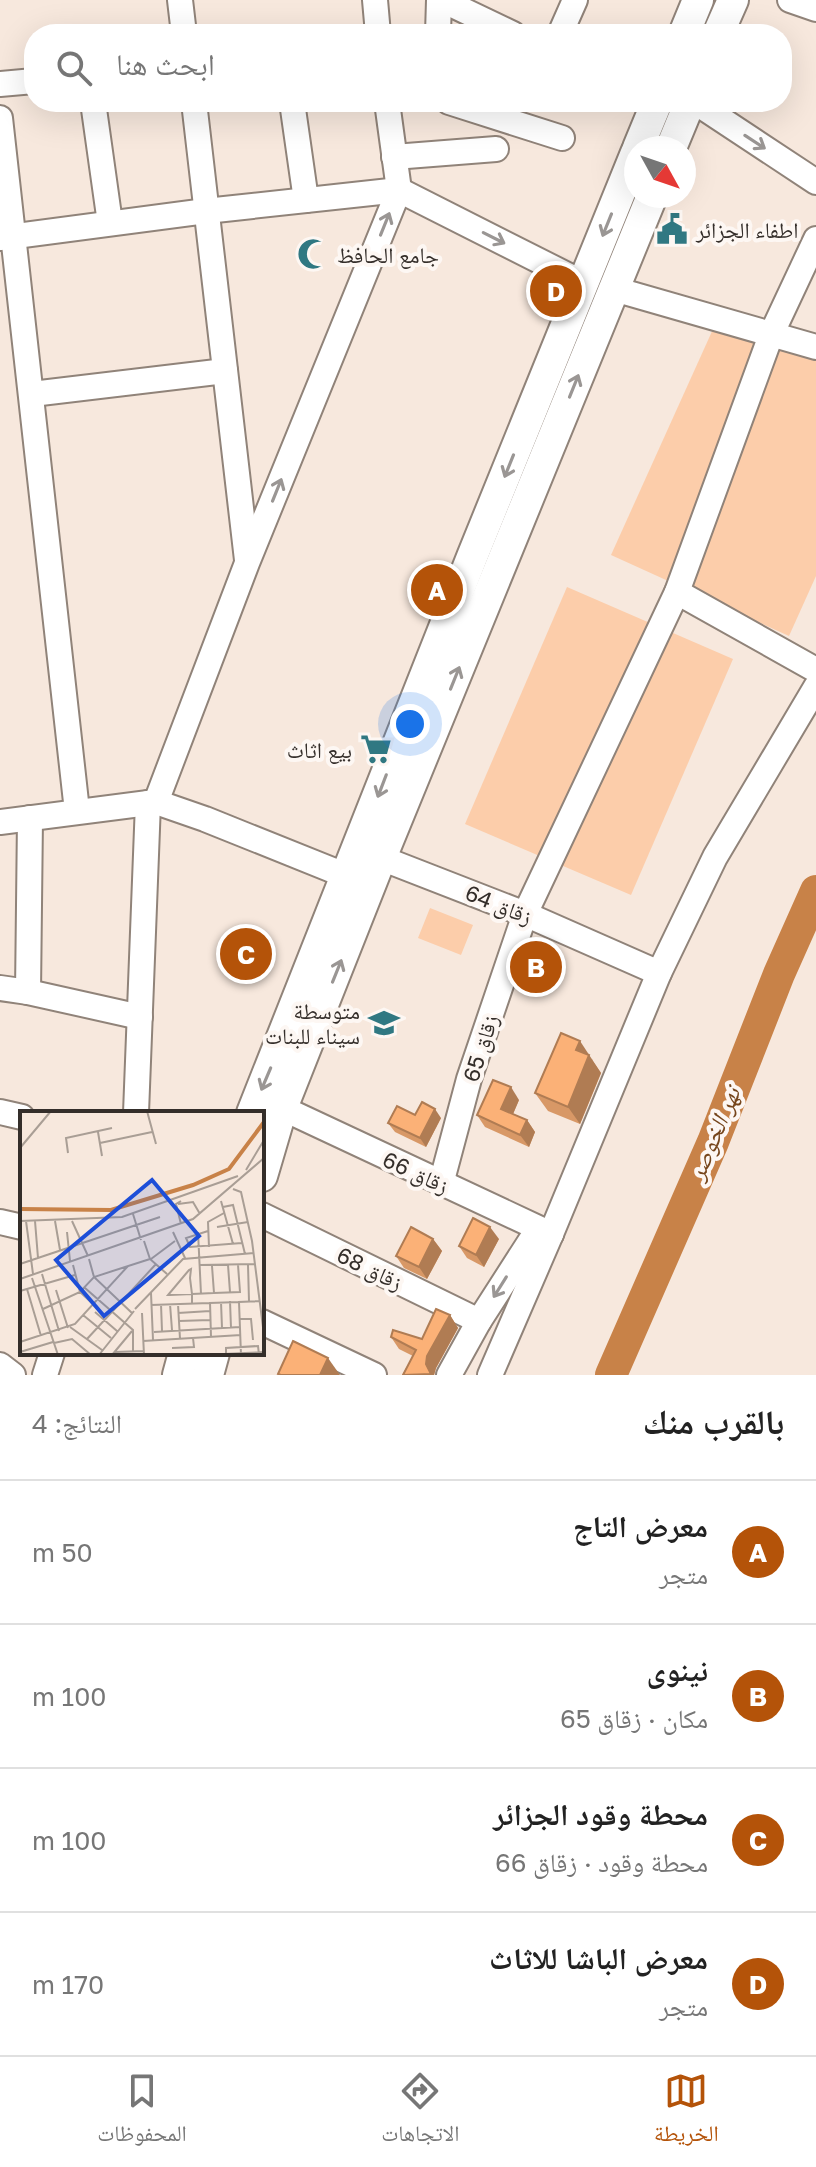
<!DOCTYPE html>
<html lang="ar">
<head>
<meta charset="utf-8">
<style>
  :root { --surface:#fff; --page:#f6f6f6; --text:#222; --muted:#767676; --line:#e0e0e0; --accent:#b45309 }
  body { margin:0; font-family:"Golos Text","Noto Naskh Arabic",sans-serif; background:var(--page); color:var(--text); direction:rtl }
  .compass { position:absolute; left:624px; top:136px; width:72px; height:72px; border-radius:50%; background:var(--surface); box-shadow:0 8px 32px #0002; rotate:130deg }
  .you { position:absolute; left:410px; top:724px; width:28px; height:28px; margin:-20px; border:6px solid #fff; border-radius:50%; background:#1a73e8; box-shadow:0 0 0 12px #1a73e833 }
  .badge { display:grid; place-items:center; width:52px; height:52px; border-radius:50%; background:var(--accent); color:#fff; font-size:26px; font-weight:700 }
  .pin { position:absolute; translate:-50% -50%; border:4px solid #fff; box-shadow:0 2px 8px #0006 }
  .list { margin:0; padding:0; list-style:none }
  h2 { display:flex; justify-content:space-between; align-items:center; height:104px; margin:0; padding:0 32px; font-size:34px }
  h2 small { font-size:26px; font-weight:400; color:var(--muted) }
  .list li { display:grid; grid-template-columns:52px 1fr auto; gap:24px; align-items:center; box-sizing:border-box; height:144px; padding:0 32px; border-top:2px solid var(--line) }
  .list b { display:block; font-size:30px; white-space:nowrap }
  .list p { margin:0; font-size:26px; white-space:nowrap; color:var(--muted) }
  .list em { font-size:26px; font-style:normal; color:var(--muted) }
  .icon { flex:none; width:44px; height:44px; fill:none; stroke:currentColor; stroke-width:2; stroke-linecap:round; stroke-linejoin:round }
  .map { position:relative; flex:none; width:816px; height:1375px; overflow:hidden; direction:ltr }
  .search { position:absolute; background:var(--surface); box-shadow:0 8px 32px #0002; left:24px; right:24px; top:24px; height:88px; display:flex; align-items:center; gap:20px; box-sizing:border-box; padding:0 28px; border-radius:32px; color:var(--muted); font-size:30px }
  .sheet { height:680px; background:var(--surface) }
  nav { display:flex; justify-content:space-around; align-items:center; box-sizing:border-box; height:112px; border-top:2px solid var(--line); background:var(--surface); font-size:22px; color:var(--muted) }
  nav a { display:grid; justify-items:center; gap:4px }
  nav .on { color:var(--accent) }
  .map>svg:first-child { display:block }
  .green { fill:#fccdaa }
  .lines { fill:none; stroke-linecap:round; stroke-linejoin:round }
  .river { stroke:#c88248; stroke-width:32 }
  .minor-casing { stroke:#908379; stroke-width:28 }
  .major-casing { stroke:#908379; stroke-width:34 }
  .minor { stroke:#fff; stroke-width:24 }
  .major { stroke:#fff; stroke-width:30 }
  .wall { fill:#d89866 }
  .shaded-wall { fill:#b07c53 }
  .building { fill:#fbb177; stroke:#b07c53; stroke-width:2 }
  .oneway { stroke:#9a9694 }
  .labels { text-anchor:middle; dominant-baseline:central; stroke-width:8; stroke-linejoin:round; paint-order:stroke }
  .poi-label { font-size:22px; fill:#342e2a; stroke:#fdf7f3; text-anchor:start }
  .street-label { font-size:22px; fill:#342e2a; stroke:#fdf7f3 }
  .water-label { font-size:24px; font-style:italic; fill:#76461c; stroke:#fdf7f3 }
  .inset-river { fill:none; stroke:#c88248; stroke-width:4 }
  .inset-road { fill:none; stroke:#a99e95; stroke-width:2 }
  .view { fill:#1d4ed8; fill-opacity:0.15; stroke:#1d4ed8; stroke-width:4 }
  .inset-edge { fill:none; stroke:#342e2a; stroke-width:4 }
</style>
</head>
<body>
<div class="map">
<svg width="816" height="1375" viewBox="0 0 816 1375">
  <rect width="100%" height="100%" fill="#f7e8dd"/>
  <!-- green -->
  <g class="green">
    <path d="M723 307 816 350V576L789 636 611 555Z"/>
    <path d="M567 587 733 659 631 895 465 824Z"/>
    <path d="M430 908 473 925 461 955 418 938Z"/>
  </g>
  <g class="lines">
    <!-- river -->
    <path class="river" d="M611 1375 713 1142 779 974 816 891"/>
    <defs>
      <g id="minor">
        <path d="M180 0 184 34"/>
        <path d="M375 0 378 34"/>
        <path d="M442 0 513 34"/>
        <path d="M790 0 816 9"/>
        <path d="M438 34 439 0"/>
        <path d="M560 34 575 0"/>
        <path d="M0 84 34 81"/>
        <path d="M93 102 110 223"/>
        <path d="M194 102 247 560"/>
        <path d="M292 102 306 200"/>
        <path d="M449 102 562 138"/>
        <path d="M695 102 816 182"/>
        <path d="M0 118 77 811"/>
        <path d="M394 157 496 149"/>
        <path d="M0 238 206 211 399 190 583 283"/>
        <path d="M614 289 816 347"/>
        <path d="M32 394 225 371"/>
        <path d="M677 592 816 670"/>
        <path d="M156 802 247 563 399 190 387 102"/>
        <path d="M0 822 156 802 205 819 347 876"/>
        <path d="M381 858 525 914 659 973"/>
        <path d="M0 988 28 992 140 1017"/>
        <path d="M28 992 30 818"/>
        <path d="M282 1108 551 1234"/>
        <path d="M0 1112 22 1117"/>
        <path d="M136 1113 148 803"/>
        <path d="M441 1184 469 1079 525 914 677 592 771 335 816 239"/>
        <path d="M262 1215 479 1321"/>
        <path d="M0 1222 22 1227"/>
        <path d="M262 1322 374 1375"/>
        <path d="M0 1365 13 1375"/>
        <path d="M45 1375 52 1353"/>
        <path d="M449 1375 479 1321 531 1240 551 1234"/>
        <path d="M490 1375 551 1234 659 973 715 857 816 687"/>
      </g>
      <g id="major">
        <path d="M684 34 698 0"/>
        <path d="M718 34 733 0"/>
        <path d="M638 148 657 102"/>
        <path d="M671 148 690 102"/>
        <path d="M252 1113 472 557 636 153"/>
        <path d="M262 1176 282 1108 381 858 652 196"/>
        <path d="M178 1375 184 1353"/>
        <path d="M208 1375 214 1353"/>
      </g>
    </defs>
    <!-- minor casing -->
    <use href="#minor" class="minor-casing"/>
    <!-- major casing -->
    <use href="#major" class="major-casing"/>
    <!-- minor -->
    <use href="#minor" class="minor"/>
    <!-- major -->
    <use href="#major" class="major"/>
  </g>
  <!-- wall -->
  <g class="wall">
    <path d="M593 1059 592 1060 601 1073 580 1124 548 1111 535 1093Z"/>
    <path d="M519 1100 513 1114 527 1120 535 1132 529 1147 485 1127 477 1115Z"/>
    <path d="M441 1118 426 1147 395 1132 388 1123Z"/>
    <path d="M433 1239 442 1251 427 1279 404 1268 396 1256Z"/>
    <path d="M499 1239 484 1267 467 1258 459 1246Z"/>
    <path d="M450 1315 458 1328 436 1368 434 1375H402L413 1356 399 1349 391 1337 422 1339Z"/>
  </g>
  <!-- shaded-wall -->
  <g class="shaded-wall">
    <path d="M580 1041 601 1073 580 1124 568 1107 576 1050Z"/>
    <path d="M511 1087 519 1100 510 1121 501 1109Z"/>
    <path d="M435 1109 441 1118 426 1147 420 1138Z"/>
    <path d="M527 1120 535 1132 529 1147 520 1135Z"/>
    <path d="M490 1227 499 1239 484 1267 476 1255Z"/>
    <path d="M433 1239 442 1251 427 1279 419 1267Z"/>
    <path d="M450 1315 458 1328 436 1368 434 1375H431L426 1364 427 1356Z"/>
    <path d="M328 1358 340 1375H320Z"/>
  </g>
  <!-- building -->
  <g class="building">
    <path d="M561 1033 580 1041 576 1050 589 1055 568 1107 535 1093Z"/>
    <path d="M493 1080 511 1087 501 1109 527 1120 520 1135 477 1115Z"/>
    <path d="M422 1102 435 1109 420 1138 388 1123 397 1106 415 1115Z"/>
    <path d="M473 1218 490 1227 476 1255 459 1246Z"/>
    <path d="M411 1227 433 1239 419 1267 396 1256Z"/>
    <path d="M436 1309 450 1315 427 1356 426 1364 431 1374 403 1375 416 1350 391 1337 393 1330 422 1339Z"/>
    <path d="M293 1341 328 1358 320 1375H281L278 1374Z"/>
  </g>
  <!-- one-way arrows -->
  <defs><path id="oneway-shaft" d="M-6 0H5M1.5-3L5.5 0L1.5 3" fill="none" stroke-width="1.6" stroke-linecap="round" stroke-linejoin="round" transform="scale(2)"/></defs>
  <g class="oneway">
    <use href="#oneway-shaft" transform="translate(755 142) rotate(33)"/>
    <use href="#oneway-shaft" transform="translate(385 224) rotate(-68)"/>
    <use href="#oneway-shaft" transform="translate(607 225) rotate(112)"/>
    <use href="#oneway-shaft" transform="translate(494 238) rotate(27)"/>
    <use href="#oneway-shaft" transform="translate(574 386) rotate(-68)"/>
    <use href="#oneway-shaft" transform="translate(509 466) rotate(112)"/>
    <use href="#oneway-shaft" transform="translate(277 490) rotate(-68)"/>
    <use href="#oneway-shaft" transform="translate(455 678) rotate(-68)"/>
    <use href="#oneway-shaft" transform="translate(382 786) rotate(111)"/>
    <use href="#oneway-shaft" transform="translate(337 971) rotate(-68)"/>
    <use href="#oneway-shaft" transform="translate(266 1079) rotate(113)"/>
    <use href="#oneway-shaft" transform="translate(500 1287) rotate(122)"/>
  </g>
  <!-- icons -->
  <defs>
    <symbol id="civic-bare" viewBox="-9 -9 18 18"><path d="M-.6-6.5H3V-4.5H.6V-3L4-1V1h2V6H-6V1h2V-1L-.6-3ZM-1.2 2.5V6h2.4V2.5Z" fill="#307882" stroke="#fdf7f3" stroke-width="2.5" paint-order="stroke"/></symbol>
    <symbol id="mosque-bare" viewBox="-9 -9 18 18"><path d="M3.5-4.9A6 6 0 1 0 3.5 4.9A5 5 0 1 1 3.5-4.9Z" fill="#307882" stroke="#fdf7f3" stroke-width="2.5" paint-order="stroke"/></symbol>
    <symbol id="supermarket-bare" viewBox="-9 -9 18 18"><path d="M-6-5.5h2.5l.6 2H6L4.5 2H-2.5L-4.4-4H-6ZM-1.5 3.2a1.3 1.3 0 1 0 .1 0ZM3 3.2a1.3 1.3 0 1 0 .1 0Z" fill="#307882" stroke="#fdf7f3" stroke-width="2.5" paint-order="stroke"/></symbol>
    <symbol id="school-bare" viewBox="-9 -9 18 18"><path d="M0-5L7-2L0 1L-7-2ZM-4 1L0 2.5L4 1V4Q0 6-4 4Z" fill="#307882" stroke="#fdf7f3" stroke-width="2.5" paint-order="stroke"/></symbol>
  </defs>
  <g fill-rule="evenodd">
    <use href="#civic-bare" x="650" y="207" width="44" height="44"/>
    <use href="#mosque-bare" x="291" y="232" width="44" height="44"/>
    <use href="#supermarket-bare" x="354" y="727" width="44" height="44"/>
    <use href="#school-bare" x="362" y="1001" width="44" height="44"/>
  </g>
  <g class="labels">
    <!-- poi labels -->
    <g class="poi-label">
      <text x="696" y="229">اطفاء الجزائر</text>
      <text x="337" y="254">جامع الحافظ</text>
      <text x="352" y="749" text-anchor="end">بيع اثاث</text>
      <text x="360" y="1010" text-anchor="end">متوسطة<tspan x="360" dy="25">سيناء للبنات</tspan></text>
    </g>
    <!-- street labels -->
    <g class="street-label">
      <text transform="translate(499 904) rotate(22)">زقاق 64</text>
      <text transform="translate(480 1048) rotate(-72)">زقاق 65</text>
      <text transform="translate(416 1172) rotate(25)">زقاق 66</text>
      <text transform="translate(370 1268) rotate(26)">زقاق 68</text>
    </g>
    <!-- water labels -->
    <g class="water-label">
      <text transform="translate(713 1133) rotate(-67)">نهر الخوصر</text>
    </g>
  </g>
  <!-- overview -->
  <g transform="translate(20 1111)">
    <rect width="244" height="244" fill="#f7e8dd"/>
    <path class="inset-river" d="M0 98 91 99 173 74 209 58 244 11"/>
    <path class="inset-road" d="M127 0 136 33M78 21 82 45M80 32 132 21M0 37 31 0M48 42 46 27 92 17M226 59 244 29M213 78 221 81 232 130 244 224M201 90 213 133M158 93 173 91 180 103M203 96 213 94 225 143M113 103 121 129M0 110 102 106 218 65M6 110 13 163M15 110 18 147M35 110 40 139M52 110 68 145M161 113 156 93 161 90M197 116 228 111M188 120 166 127 170 136 222 132M47 121 50 150M153 121 165 147M178 121 181 183M124 130 130 148 147 163M189 136 188 111 204 102M69 148 74 166 112 202M131 148 155 130M0 153 140 106M53 154 60 181 73 193M180 154 235 153M208 154 210 181M228 154 229 190M192 155 194 182M22 163 39 220M12 167 38 244M0 168 173 108 244 47M65 177 113 219V241M7 178 21 225M36 179 48 217M0 180 55 164M131 182 133 229M210 190 211 217M190 191 191 226M201 191 202 217M172 192V183L170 167 171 158 169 159 148 184H150L194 182 220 181 218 154M141 193 142 220M150 193 152 219M158 193 160 228M131 194 219 191M23 198 60 181 74 166 130 148M115 198 163 148 234 142M75 201 97 220M122 202 124 244M158 202 190 200M63 204 91 227M220 208H231L233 229M159 210 190 209M50 216 82 239M134 221 220 216M67 228 136 153M123 230 221 224M0 231 55 213 108 155M34 232 52 228 71 244M152 237 174 236 173 227M0 241 33 231M95 241 124 240M206 243V237L238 235 239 244M79 244 114 200M92 244 112 220M182 244 244 241M221 244 219 191 240 190"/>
    <path class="view" d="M132 69 179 125 84 205 36 149Z"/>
    <rect width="244" height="244" class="inset-edge"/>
  </g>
</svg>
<svg class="compass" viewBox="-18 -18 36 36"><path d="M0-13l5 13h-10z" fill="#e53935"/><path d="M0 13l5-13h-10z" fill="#767676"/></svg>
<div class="you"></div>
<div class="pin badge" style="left:437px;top:590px">A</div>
<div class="pin badge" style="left:536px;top:967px">B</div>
<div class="pin badge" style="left:246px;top:954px">C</div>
<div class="pin badge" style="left:556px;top:291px">D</div>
<div class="search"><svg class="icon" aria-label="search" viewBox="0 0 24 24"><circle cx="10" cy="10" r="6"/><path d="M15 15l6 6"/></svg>ابحث هنا</div>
</div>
<section class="sheet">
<h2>بالقرب منك<small>النتائج: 4</small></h2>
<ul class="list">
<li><span class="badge">A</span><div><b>معرض التاج</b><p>متجر</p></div><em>50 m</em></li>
<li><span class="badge">B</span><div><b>نينوى</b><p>مكان · زقاق 65</p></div><em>100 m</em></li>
<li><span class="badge">C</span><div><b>محطة وقود الجزائر</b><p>محطة وقود · زقاق 66</p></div><em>100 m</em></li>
<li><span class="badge">D</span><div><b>معرض الباشا للاثاث</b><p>متجر</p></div><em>170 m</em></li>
</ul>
</section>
<nav>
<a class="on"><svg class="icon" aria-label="map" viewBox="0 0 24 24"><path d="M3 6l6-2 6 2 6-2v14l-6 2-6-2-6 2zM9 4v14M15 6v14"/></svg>الخريطة</a>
<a><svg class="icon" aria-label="directions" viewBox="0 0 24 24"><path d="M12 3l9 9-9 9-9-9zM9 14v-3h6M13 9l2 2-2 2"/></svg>الاتجاهات</a>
<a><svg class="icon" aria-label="saved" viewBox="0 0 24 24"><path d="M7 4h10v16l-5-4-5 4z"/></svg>المحفوظات</a>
</nav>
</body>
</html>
